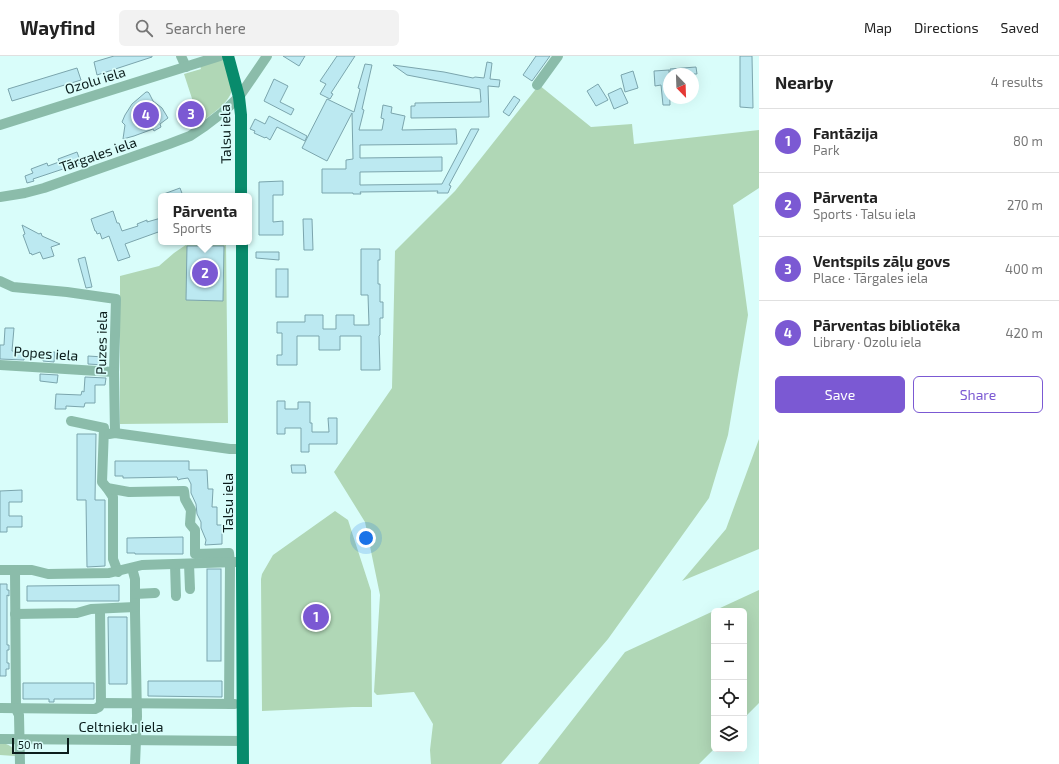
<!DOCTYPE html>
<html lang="en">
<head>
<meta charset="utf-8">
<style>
  :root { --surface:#fff; --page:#f2f2f2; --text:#222; --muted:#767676; --line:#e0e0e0; --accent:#7b59d3 }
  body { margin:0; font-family:"Exo 2",sans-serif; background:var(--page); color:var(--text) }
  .controls { position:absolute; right:12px; bottom:12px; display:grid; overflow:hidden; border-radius:6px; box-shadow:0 4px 16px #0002 }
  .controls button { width:36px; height:36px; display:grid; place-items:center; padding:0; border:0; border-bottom:1px solid var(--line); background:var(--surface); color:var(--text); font:20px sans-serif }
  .compass { position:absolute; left:663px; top:12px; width:36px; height:36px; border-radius:50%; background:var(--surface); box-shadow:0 4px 16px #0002; rotate:157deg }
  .scale { position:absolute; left:12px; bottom:10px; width:57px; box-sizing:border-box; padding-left:4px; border:2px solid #0b1d1c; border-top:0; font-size:11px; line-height:14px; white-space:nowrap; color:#0b1d1c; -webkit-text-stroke:3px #d9fdfa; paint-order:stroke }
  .you { position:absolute; left:366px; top:482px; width:14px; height:14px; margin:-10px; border:3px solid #fff; border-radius:50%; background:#1a73e8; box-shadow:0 0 0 6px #1a73e833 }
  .badge { display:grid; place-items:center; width:26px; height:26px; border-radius:50%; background:var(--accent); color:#fff; font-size:13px; font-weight:700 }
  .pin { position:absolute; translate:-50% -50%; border:2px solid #fff; box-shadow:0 1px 4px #0006 }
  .popup { position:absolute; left:158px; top:137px; width:94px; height:52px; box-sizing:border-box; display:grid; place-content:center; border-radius:6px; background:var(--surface); filter:drop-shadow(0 1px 3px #0005); font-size:13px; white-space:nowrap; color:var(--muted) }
  .popup b { font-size:15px; color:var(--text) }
  .popup::after { content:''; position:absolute; left:50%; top:100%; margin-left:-8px; border:8px solid transparent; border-top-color:var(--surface) }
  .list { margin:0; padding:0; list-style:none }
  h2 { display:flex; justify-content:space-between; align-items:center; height:52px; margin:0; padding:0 16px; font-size:17px }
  h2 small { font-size:13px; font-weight:400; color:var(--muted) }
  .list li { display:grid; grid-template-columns:26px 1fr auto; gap:12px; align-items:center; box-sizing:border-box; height:64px; padding:0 16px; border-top:1px solid var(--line) }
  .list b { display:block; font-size:15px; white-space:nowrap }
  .list p { margin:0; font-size:13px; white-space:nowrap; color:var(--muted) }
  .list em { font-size:13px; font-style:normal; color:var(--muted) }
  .actions { display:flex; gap:8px; padding:12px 16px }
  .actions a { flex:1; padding:9px 0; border:1px solid var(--accent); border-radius:6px; text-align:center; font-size:14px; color:var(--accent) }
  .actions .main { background:var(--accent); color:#fff }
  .icon { flex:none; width:22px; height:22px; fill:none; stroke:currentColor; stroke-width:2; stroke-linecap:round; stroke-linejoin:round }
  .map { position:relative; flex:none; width:759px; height:708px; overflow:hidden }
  header { display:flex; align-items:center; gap:24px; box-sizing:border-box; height:56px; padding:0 20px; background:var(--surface); border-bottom:1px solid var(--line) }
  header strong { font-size:19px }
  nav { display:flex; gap:22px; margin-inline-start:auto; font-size:14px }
  .search { width:280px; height:36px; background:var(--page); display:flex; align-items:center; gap:10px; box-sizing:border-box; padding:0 14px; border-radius:6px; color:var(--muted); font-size:15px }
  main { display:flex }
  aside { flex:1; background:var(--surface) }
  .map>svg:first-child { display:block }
  .green { fill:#b0d7b6 }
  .building { fill:#bce9f1; stroke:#7ba5ad }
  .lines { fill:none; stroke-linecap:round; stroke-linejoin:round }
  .minor { stroke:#8bbcaa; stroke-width:10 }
  .major { stroke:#088b6c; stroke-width:12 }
  .labels { text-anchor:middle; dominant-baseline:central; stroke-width:3.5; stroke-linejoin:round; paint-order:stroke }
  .street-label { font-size:14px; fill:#0b1d1c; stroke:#d9fdfa }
</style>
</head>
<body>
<header>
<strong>Wayfind</strong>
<div class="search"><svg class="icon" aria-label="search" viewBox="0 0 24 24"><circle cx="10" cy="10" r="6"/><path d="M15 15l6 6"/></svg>Search here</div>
<nav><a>Map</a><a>Directions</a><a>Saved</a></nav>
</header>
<main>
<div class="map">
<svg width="759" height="708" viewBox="0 0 759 708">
  <rect width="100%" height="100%" fill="#d9fdfa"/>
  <!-- green -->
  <g class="green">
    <path d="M220 4H223C226 12 231 23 232 31 233 45 209 60 200 67L184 18 201 13 200 10Z"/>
    <path d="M539 29 591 71 632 68 634 88 759 74V132L733 149 748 259 728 379 709 442 608 583 501 708H431L430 694 433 668 414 636 377 639 374 636 380 539 365 466 334 416 392 332 395 195 455 135Z"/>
    <path d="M190 186H226L228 367 120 368V220L159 210 174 197Z"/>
    <path d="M759 383V493L682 525 726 473Z"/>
    <path d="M335 455 348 464 371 535 372 651H353L262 655 261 523 262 518 273 499Z"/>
    <path d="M759 534V647L744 662V555H714V693L699 708H538L625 596Z"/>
    <path d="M0 687C9 688 14 690 15 700L0 699Z"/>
  </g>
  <!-- building -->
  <g class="building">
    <path d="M114 0H152V1L97 19 94 6Z"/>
    <path d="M283 0H305L299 10Z"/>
    <path d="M337 0H355L331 37 333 38 330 43 320 38 326 28 320 25Z"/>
    <path d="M536 0H550L532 25 523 19Z"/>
    <path d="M740 0H752L753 52 740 51Z"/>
    <path d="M487 6 492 7 490 23 500 24 499 31 488 30 489 61 411 62V50H415V47L481 46 480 33 407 19 393 9 444 16 473 22 475 21 484 22Z"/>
    <path d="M365 8 372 9 362 53 364 54 359 74H382L384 63 381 62 383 49 392 51 391 57 405 60 402 74 456 73 457 88 360 89V102L442 101V115L360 116V129L442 128 471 73H479L449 129 451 130 448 137H437L438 135 360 136 361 138H353V137H322V113H346V104L353 103 352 57 327 105 302 92 327 43 354 56 360 33 358 32Z"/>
    <path d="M696 11 697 18H670V13Z"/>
    <path d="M77 12 81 24 12 45 8 33Z"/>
    <path d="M669 14 670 49H663L661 29 655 30 654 15Z"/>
    <path d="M633 15 638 32 625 36 621 19Z"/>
    <path d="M274 23 288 30 280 46 294 53 291 59 264 45Z"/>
    <path d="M598 28 608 44 596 50 587 35Z"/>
    <path d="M621 32 628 47 614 53 608 38Z"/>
    <path d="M146 36H148L149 37 153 45 162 52 168 62 160 68 161 71 154 75 153 73 134 80 123 83 125 69 122 66 125 59 132 48Z"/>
    <path d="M514 40 520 44 509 60 503 56Z"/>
    <path d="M269 60 307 80 305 85 277 71 270 84 266 81 265 82 254 77 255 75 250 73 255 63 265 68Z"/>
    <path d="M77 96 81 107 33 123 34 125 27 127 25 120 33 117 31 113 47 107 48 110 59 106 58 103Z"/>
    <path d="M283 125V139H273V166L283 165V179H259V126Z"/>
    <path d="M180 132 183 140H161V139Z"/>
    <path d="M113 155 117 167H119L122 175 138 170 137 168 147 164V166L161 162V175L125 188 130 201 118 205 109 180 102 183 100 177 97 178 96 175H95L91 163Z"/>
    <path d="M303 163H312L313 194H304Z"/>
    <path d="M22 169 39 178 41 177 42 180 60 188 51 191 54 200 43 203 40 196 32 199 31 197 30 198 23 179 25 178Z"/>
    <path d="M187 190H224L223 245 186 244Z"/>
    <path d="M361 193H380V204H378V228H380V246H383V262H380V279L379 280 380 314H361V280H340V294H319V280H297V309H277V299H282V277H277V266H305V259H323V273H336V259H354V269H369L368 239H361Z"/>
    <path d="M256 196H279V204L256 202Z"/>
    <path d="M85 201 92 231 86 232 78 203Z"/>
    <rect x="276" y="213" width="12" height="28"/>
    <path d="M5 272H14L12 295 24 296V304L0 303V289H4Z"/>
    <path d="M44 296H55L54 306 43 305Z"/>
    <path d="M88 300 104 301V309L88 308Z"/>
    <path d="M40 318 58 319 57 327 40 325Z"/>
    <path d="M85 321 106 322 105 329H95V347H85L84 351 66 350V353H55L56 338 81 339 82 335 84 336Z"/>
    <path d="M277 345H285V353H298V346H310V367H312V376H329L328 362H337V388H309V396H301V372H285V378H277Z"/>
    <path d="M77 378H96L95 444H105V510L87 511 86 444H77Z"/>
    <path d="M115 405H189V414H207L208 433H213L212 451H217V469H222V488L205 489 206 484 201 472V466L197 458 196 448 191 437V428L188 422 181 423 178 424 177 421 123 422V420H115Z"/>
    <path d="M291 409H305L306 417H292Z"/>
    <path d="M22 434V446H9V460H22V471H7V476H0V435Z"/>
    <path d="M183 481V498H135V497H127V482Z"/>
    <rect x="207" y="513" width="14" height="92"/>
    <path d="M0 528H7V534H9V540L7 539V589H9V594H7V607H9V613H6V620H0Z"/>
    <path d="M119 529V545H27V530Z"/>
    <path d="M108 561H127V628H109Z"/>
    <path d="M148 625H222V641L148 640Z"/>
    <path d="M23 627H94V643H54V646H49V643H23Z"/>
  </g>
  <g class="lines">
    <!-- minor -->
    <g class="minor">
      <path d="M181 0 186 11"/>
      <path d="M537 29 558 0"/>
      <path d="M0 69 220 0"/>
      <path d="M0 141 25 137 44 132 169 88 190 80 205 70 222 57 239 41 267 0"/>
      <path d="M0 225 13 231 67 236 116 243 114 316 115 377"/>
      <path d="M0 309 114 316"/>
      <path d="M71 365 104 372 102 426 107 432 113 441V503L118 516"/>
      <path d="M109 378 115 377 230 393H242"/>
      <path d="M107 432 129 436 184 435 185 443 191 454 190 468 195 474V498L229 497 230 507 229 648"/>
      <path d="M175 508 176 540"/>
      <path d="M189 508 190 533"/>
      <path d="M132 512 135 523V557L137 660 135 708"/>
      <path d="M0 514H32L48 518 109 517 142 509 236 506"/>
      <path d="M15 514 16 653 19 659 20 708"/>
      <path d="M135 538 155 537"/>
      <path d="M100 553 101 647"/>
      <path d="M15 558 77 557 91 553 135 551"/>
      <path d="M0 652 95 653 99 651 101 647 235 648"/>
      <path d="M0 683 243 685"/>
    </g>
    <!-- major -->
    <g class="major">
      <path d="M228 0 239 41 241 59V140"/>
      <path d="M242 186V516L243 708"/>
    </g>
  </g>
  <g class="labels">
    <!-- street labels -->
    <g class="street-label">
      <text transform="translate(95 24) rotate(-17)">Ozolu iela</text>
      <text transform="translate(225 78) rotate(-91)">Talsu iela</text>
      <text transform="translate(98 98) rotate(-19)">Tārgales iela</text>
      <text transform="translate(101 287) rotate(-89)">Puzes iela</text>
      <text transform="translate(46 297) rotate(4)">Popes iela</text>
      <text transform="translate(227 447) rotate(-90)">Talsu iela</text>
      <text x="121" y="670">Celtnieku iela</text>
    </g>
  </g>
</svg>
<div class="controls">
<button>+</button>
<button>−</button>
<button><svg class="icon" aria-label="locate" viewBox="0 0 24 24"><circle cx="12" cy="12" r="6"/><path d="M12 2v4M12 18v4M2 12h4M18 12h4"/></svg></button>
<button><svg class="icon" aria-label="layers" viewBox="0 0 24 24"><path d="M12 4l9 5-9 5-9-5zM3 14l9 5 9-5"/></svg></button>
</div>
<svg class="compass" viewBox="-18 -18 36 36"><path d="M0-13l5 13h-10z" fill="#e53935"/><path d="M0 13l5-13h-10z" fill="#767676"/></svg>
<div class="scale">50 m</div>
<div class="you"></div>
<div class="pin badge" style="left:316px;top:561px">1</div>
<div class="pin badge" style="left:205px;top:217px">2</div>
<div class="popup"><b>Pārventa</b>Sports</div>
<div class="pin badge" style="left:191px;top:58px">3</div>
<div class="pin badge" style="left:146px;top:59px">4</div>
</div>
<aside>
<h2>Nearby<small>4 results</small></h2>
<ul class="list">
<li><span class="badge">1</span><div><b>Fantāzija</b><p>Park</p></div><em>80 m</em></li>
<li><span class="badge">2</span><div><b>Pārventa</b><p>Sports · Talsu iela</p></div><em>270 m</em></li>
<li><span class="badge">3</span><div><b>Ventspils zāļu govs</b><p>Place · Tārgales iela</p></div><em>400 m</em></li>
<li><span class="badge">4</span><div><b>Pārventas bibliotēka</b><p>Library · Ozolu iela</p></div><em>420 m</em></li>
</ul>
<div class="actions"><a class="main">Save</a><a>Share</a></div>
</aside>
</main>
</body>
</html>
